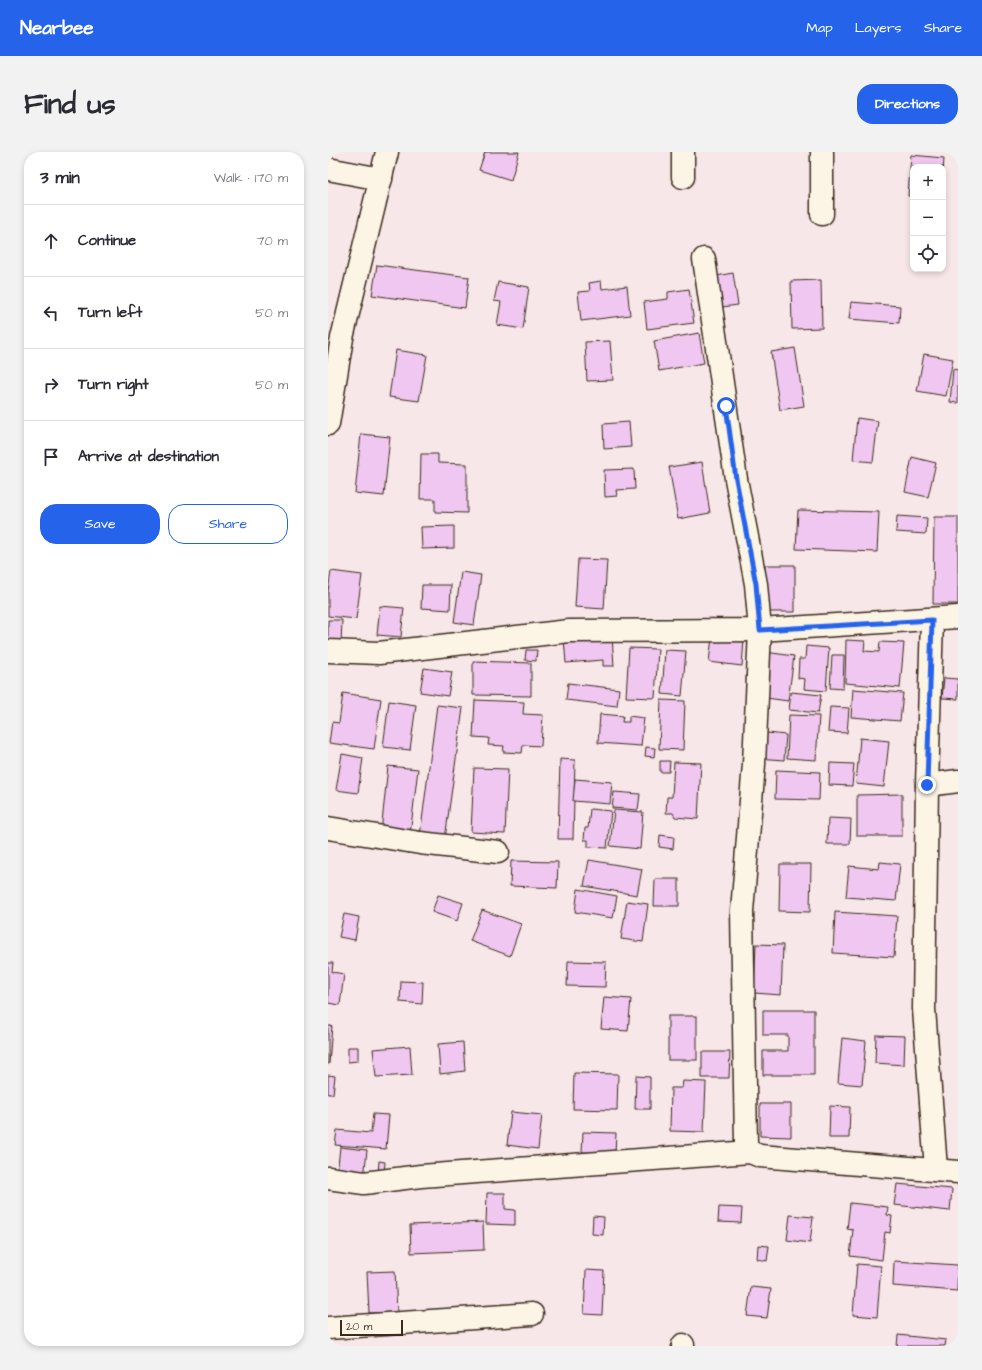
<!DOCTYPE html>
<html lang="en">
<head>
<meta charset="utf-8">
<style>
  :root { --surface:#fff; --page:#f2f2f3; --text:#2b2b33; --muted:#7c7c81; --line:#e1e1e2; --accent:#2563eb }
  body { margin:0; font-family:"Architects Daughter",sans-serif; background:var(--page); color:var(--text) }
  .controls { position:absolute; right:12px; top:12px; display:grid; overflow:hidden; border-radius:8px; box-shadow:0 2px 6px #0003 }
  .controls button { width:36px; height:36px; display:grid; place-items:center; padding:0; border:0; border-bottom:1px solid var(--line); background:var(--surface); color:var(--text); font:20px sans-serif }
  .scale { position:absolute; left:12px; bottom:10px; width:63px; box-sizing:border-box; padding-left:4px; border:2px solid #3b2a1e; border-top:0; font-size:11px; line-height:14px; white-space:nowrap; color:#3b2a1e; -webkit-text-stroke:3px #fcf5e5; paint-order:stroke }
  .stop { position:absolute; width:12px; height:12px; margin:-9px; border:3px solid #2563eb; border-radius:50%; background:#fff }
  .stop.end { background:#2563eb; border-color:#fff; box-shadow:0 1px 4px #0008 }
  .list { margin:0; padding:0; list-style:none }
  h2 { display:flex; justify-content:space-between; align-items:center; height:52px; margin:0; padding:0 16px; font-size:17px }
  h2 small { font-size:13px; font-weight:400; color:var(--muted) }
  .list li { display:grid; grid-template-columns:26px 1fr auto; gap:12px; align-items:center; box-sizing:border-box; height:72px; padding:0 16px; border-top:1px solid var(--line) }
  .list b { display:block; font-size:15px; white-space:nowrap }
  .list em { font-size:13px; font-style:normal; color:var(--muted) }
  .actions { display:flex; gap:8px; padding:12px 16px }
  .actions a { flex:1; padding:9px 0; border:1px solid var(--accent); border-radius:16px; text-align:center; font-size:14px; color:var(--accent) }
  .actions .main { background:var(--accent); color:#fff }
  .icon { flex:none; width:22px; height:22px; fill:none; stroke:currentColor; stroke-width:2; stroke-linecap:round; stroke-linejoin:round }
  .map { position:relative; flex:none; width:630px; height:1194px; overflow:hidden; border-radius:16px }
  header { display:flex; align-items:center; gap:24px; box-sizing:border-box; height:56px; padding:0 20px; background:var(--accent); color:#fff }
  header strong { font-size:19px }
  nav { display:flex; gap:22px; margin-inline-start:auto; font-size:14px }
  .intro { display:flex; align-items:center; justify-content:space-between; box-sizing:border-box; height:96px; padding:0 24px }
  h1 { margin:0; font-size:28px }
  .button { padding:10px 18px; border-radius:16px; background:var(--accent); color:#fff; font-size:14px; font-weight:700 }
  main { display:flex; gap:24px; padding:0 24px }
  aside { flex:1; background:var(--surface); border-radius:16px; box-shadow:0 2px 6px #0003 }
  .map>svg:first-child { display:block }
  .building { fill:#efc7f0; stroke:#3b2a1e }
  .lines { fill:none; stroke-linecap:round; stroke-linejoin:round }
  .minor-casing { stroke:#3b2a1e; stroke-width:25 }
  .minor { stroke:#fcf5e5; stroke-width:22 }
  .route { stroke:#2563eb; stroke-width:5 }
</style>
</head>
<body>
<header>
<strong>Nearbee</strong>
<nav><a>Map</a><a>Layers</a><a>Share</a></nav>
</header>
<div class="intro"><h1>Find us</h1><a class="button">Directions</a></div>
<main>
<aside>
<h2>3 min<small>Walk · 170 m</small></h2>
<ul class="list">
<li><svg class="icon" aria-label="ahead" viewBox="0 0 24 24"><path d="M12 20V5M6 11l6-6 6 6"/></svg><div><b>Continue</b></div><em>70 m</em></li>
<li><svg class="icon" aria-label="left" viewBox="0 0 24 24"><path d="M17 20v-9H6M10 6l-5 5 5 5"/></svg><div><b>Turn left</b></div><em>50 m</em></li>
<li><svg class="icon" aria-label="right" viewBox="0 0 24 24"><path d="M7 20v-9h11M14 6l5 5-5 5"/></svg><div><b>Turn right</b></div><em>50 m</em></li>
<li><svg class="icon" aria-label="arrive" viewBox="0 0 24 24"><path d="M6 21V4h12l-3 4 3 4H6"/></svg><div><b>Arrive at destination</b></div></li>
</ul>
<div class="actions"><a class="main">Save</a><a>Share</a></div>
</aside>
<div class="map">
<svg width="630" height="1194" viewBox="0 0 630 1194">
  <rect width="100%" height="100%" fill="#f8e7e8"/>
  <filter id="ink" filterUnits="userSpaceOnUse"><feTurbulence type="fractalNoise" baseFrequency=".025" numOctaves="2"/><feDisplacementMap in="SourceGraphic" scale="8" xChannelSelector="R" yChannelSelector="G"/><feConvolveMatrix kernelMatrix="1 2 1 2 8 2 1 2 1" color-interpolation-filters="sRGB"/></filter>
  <g filter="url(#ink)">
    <!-- building -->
    <g class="building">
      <path d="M157 0H191L183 28 151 18Z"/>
      <path d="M583 3 616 6 615 22V15H585V44H580Z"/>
      <path d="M49 113 141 125 137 156 44 143Z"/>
      <path d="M405 121 410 153 386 156 382 125Z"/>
      <path d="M493 128 494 176 464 177 463 129Z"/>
      <path d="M273 129 274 137 299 134 302 163 253 169 250 140 262 139 261 131Z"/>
      <path d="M170 130 201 135 195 177 169 173 173 150 166 149Z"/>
      <path d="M361 137 366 171 319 177 316 150 340 147V140Z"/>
      <path d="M523 150 572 154 571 171 521 167Z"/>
      <path d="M371 181 376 211 331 219 326 189Z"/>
      <path d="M282 189 285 228 259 229 257 190Z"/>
      <path d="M467 196 476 254 452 258 443 200Z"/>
      <path d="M68 198 99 203 91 249 61 245Z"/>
      <path d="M596 202 625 207 618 244 589 239Z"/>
      <path d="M625 217 630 218V251L622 250Z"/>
      <path d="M529 266 550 269 545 310 525 308Z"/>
      <path d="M301 270 303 295 276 297 275 272Z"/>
      <path d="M33 282 62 285 56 344 27 341Z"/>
      <path d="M93 302H110V311L139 312V361L107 360V347H92Z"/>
      <path d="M584 305 608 311 600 345 577 340Z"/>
      <path d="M374 310 382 361 350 367 341 315Z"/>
      <path d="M306 317 307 337 288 338 289 344 277 345 276 318Z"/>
      <path d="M470 358 551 360 549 400 468 397Z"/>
      <path d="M569 364 599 366 598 382 568 380Z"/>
      <path d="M606 365H630V452H605Z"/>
      <path d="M126 374V396L94 397 93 375Z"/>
      <path d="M250 407 279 408 276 457 247 455Z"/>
      <path d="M437 413H467V460H436Z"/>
      <path d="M3 419 34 423 28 467 0 464V440Z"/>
      <path d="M133 420 153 423 146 473 126 470Z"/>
      <path d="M94 433H123L122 458 93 456Z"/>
      <path d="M52 454 76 456 73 485 49 483Z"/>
      <path d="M0 468H14L13 492 0 491Z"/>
      <path d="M284 484 286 514H275V508L238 511 236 487Z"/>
      <path d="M384 485 416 488 414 514 381 510Z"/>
      <path d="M518 488 537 489 536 499 551 500 552 490 576 491 572 536 517 531Z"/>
      <path d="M478 494 501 496 498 539 476 537 477 527 470 526 471 507H477Z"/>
      <path d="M301 496 330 497 327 546 298 545Z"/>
      <path d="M198 498H209L208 509 197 508Z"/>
      <path d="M337 498 358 499 354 544 334 542Z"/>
      <path d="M437 500 466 504 460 549 431 545Z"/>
      <path d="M504 503H516L515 537 502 536Z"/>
      <path d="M145 509 203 511V544L145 543Z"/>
      <path d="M96 516 124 520 120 544 92 540Z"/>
      <path d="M616 526 630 527V547L614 546Z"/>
      <path d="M240 531 291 537 289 554 238 548Z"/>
      <path d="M525 537 575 541 572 569 523 565Z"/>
      <path d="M463 540 493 543 490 561 461 558Z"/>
      <path d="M15 541 53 547 46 597 1 591 4 570 11 571Z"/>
      <path d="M147 548 196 550 195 562 215 563 213 594 195 593 194 601 175 600 176 594 160 593 161 586 145 585Z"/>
      <path d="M333 548 357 549 355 598 331 597Z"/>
      <path d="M61 549 88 553 82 598 55 595Z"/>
      <path d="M109 553 135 556 117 687 92 684Z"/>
      <path d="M502 555 521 556 519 581 500 580Z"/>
      <path d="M272 562 295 564 294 570H301V564L316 566 313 594 270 591Z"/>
      <path d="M461 563 491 564 488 608 459 606Z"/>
      <path d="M430 580 458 583 456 608 428 606Z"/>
      <path d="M532 586 561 589 556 635 528 632Z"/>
      <path d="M318 595 327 596 326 605 317 604Z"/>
      <path d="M14 602 35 606 30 641 8 638Z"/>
      <path d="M232 607 247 608 245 687H230Z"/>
      <path d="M332 609H342L341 620H332Z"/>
      <path d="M346 610 373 611 370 667 347 665 345 661H338L339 645H344Z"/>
      <path d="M502 611 526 612 524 634 501 633Z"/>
      <path d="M60 614 90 617 82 683 53 680Z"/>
      <path d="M146 616 180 617 177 682 143 680Z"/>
      <path d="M448 618 492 620 491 648 447 647Z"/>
      <path d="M247 627 284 630 282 652 245 649Z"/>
      <path d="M286 640 312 642 310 658 284 656Z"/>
      <path d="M574 642V684H529V643Z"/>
      <path d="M262 657 283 659 279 696 260 695V688H256L257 676H260Z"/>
      <path d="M286 658 315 660 312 697 282 694Z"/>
      <path d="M500 666 523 667 522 692H499Z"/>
      <path d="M332 683 346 685 345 697 331 695Z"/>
      <path d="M261 708 314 717 309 743 256 734Z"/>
      <path d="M183 709 230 710 229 736 182 734Z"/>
      <path d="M552 710 572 712 568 749 518 745 521 714 551 717Z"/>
      <path d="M452 712H483L482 760 451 759Z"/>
      <path d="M327 727H351V754H326Z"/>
      <path d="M250 737 289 744 285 766 247 760Z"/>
      <path d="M110 743 135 751 129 769 104 760Z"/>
      <path d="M299 749 320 752 315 790 293 787Z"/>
      <path d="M154 758 193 772 182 804 142 789Z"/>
      <path d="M507 760 569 764 566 805 505 801Z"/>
      <path d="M16 762 31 765 27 788 11 785Z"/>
      <path d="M428 792 455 793 453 843 426 841Z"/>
      <path d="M240 809 278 810 277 835 239 834Z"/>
      <path d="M0 811H5L4 820 16 822 12 853 0 851Z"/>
      <path d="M73 829 95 830 94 852 72 850Z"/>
      <path d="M276 845 303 847 300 879 273 877Z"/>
      <path d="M435 858H486V923H435V899H460V883H435Z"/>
      <rect x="340" y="864" width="29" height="44"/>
      <path d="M0 874H4L1 912H0Z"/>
      <path d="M548 883 577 884 576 913 547 911Z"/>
      <path d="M514 886 538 889 534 933 510 931Z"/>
      <path d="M135 890 137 919 112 922 110 892Z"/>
      <path d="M82 894 84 923 48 925 45 897Z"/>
      <path d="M20 895H30V909L20 910Z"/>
      <path d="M374 900H402L401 926H374Z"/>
      <path d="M246 921 290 922 289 958 245 957Z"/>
      <path d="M0 923 7 924 5 942H0Z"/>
      <path d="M308 924 322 925V957H307Z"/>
      <path d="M355 929 378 930 376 980 342 979 343 936H354Z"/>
      <path d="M432 952H463V985L432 984Z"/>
      <path d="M502 954 522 955 521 986H501Z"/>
      <path d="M183 960 214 963 210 997 179 993Z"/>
      <path d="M45 962 61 963 58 997 7 993 9 978 43 981Z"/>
      <path d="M255 980 288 981 287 1001 254 1000Z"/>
      <path d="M12 995 39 998 36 1026 9 1023Z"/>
      <path d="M51 1009 57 1010 56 1022 50 1021Z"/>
      <path d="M569 1032 624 1037 622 1059 566 1053Z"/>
      <path d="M159 1041H177V1057L187 1058V1073L158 1072Z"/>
      <path d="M522 1051 560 1055 559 1063 564 1064 562 1081 557 1080 554 1108 522 1104 525 1078 519 1077Z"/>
      <path d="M391 1055 414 1056 413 1071 390 1070Z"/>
      <path d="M462 1063 485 1065 482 1091 459 1088Z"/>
      <path d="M265 1064 276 1065 275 1083 264 1082Z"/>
      <path d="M155 1070 156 1098 83 1101 82 1073Z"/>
      <path d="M430 1093 441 1094 439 1109 429 1107Z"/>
      <path d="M566 1109 630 1113 629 1139 565 1134Z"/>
      <path d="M529 1112 553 1114 549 1165 525 1163Z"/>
      <path d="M258 1118 276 1119 274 1163 256 1162Z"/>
      <path d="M67 1119 69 1160 41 1161 39 1120Z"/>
      <path d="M423 1135 443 1137 439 1166 419 1164Z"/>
      <path d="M570 1183 618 1188 617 1194H569Z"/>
    </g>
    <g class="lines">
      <defs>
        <g id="minor">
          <path d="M0 17 53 27"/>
          <path d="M355 25V0"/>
          <path d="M494 62V0"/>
          <path d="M376 107 408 327 428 432 432 478 426 612 414 759 418 992 422 1000 432 1004 630 1020"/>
          <path d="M0 272 14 186 59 0"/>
          <path d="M604 468 599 633 596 857 608 1017"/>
          <path d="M0 499 51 501 241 479 432 478 630 465"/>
          <path d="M599 633 630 629"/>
          <path d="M0 676 92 691 170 700"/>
          <path d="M0 1026 36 1031 93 1024 422 1000"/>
          <path d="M0 1176 204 1162"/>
          <path d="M355 1194V1193"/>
        </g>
      </defs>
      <!-- minor casing -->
      <use href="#minor" class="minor-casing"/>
      <!-- minor -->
      <use href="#minor" class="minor"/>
    </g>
  </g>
  <g class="lines" filter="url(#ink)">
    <!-- route -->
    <path class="route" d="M398 254 408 327 428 432 432 478 604 468 599 633"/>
  </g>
</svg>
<div class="controls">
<button>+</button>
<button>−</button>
<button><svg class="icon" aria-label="locate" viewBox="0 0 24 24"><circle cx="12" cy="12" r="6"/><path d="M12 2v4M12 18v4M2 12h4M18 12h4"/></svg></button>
</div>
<div class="scale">20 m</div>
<div class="stop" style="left:398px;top:254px"></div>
<div class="stop end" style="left:599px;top:633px"></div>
</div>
</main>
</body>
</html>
